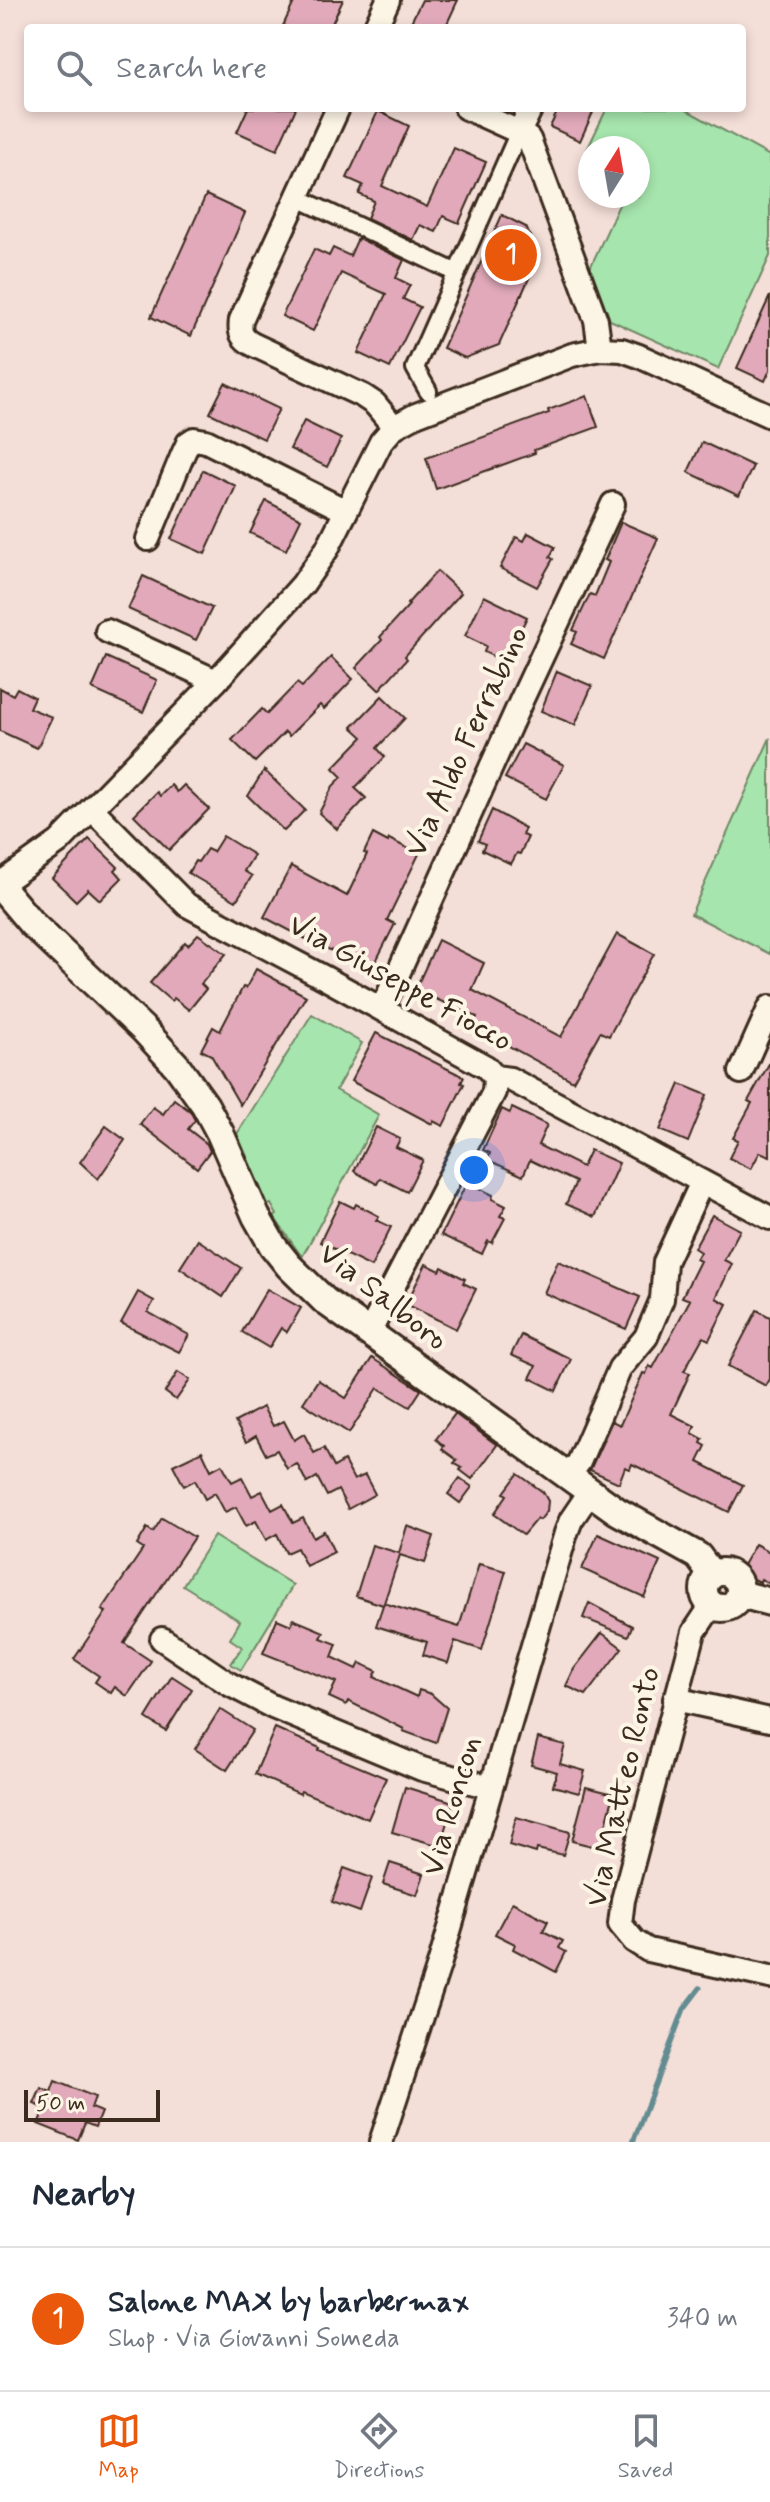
<!DOCTYPE html>
<html lang="en">
<head>
<meta charset="utf-8">
<style>
  :root { --surface:#fff; --page:#f6f6f7; --text:#1f2937; --muted:#747a83; --line:#e0e1e3; --accent:#ea580c }
  body { margin:0; font-family:Mynerve,sans-serif; background:var(--page); color:var(--text) }
  .compass { position:absolute; left:578px; top:136px; width:72px; height:72px; border-radius:50%; background:var(--surface); box-shadow:0 4px 12px #0003; rotate:11deg }
  .scale { position:absolute; left:24px; bottom:20px; width:136px; box-sizing:border-box; padding-left:8px; border:4px solid #3b2a1e; border-top:0; font-size:22px; line-height:28px; white-space:nowrap; color:#3b2a1e; -webkit-text-stroke:6px #fcf5e5; paint-order:stroke }
  .you { position:absolute; left:474px; top:1170px; width:28px; height:28px; margin:-20px; border:6px solid #fff; border-radius:50%; background:#1a73e8; box-shadow:0 0 0 12px #1a73e833 }
  .badge { display:grid; place-items:center; width:52px; height:52px; border-radius:50%; background:var(--accent); color:#fff; font-size:26px; font-weight:700 }
  .pin { position:absolute; translate:-50% -50%; border:4px solid #fff; box-shadow:0 2px 8px #0006 }
  .list { margin:0; padding:0; list-style:none }
  h2 { display:flex; justify-content:space-between; align-items:center; height:104px; margin:0; padding:0 32px; font-size:34px }
  h2 small { font-size:26px; font-weight:400; color:var(--muted) }
  .list li { display:grid; grid-template-columns:52px 1fr auto; gap:24px; align-items:center; box-sizing:border-box; height:144px; padding:0 32px; border-top:2px solid var(--line) }
  .list b { display:block; font-size:30px; white-space:nowrap }
  .list p { margin:0; font-size:26px; white-space:nowrap; color:var(--muted) }
  .list em { font-size:26px; font-style:normal; color:var(--muted) }
  .icon { flex:none; width:44px; height:44px; fill:none; stroke:currentColor; stroke-width:2; stroke-linecap:round; stroke-linejoin:round }
  .map { position:relative; flex:none; width:770px; height:2142px; overflow:hidden }
  .search { position:absolute; background:var(--surface); box-shadow:0 4px 12px #0003; left:24px; right:24px; top:24px; height:88px; display:flex; align-items:center; gap:20px; box-sizing:border-box; padding:0 28px; border-radius:8px; color:var(--muted); font-size:30px }
  .sheet { height:248px; background:var(--surface) }
  nav { display:flex; justify-content:space-around; align-items:center; box-sizing:border-box; height:112px; border-top:2px solid var(--line); background:var(--surface); font-size:22px; color:var(--muted) }
  nav a { display:grid; justify-items:center; gap:4px }
  nav .on { color:var(--accent) }
  .map>svg:first-child { display:block }
  .green { fill:#a6e5ad; stroke:#708866; stroke-width:2 }
  .lines { fill:none; stroke-linecap:round; stroke-linejoin:round }
  .stream { stroke:#648c91; stroke-width:5 }
  .building { fill:#e1a9ba; stroke:#3b2a1e; stroke-width:2 }
  .pedestrian-casing { stroke:#3b2a1e; stroke-width:22 }
  .minor-casing { stroke:#3b2a1e; stroke-width:28 }
  .tertiary-casing { stroke:#3b2a1e; stroke-width:32 }
  .pedestrian { stroke:#fcf5e5; stroke-width:16 }
  .minor { stroke:#fcf5e5; stroke-width:22 }
  .tertiary { stroke:#fcf5e5; stroke-width:26 }
  .labels { text-anchor:middle; dominant-baseline:central; stroke-width:8; stroke-linejoin:round; paint-order:stroke }
  .street-label { font-size:32px; fill:#3b2a1e; stroke:#fcf5e5 }
</style>
</head>
<body>
<div class="map">
<svg width="770" height="2142" viewBox="0 0 770 2142">
  <rect width="100%" height="100%" fill="#f4ded8"/>
  <filter id="ink" filterUnits="userSpaceOnUse"><feTurbulence type="fractalNoise" baseFrequency=".0125" numOctaves="2"/><feDisplacementMap in="SourceGraphic" scale="16" xChannelSelector="R" yChannelSelector="G"/><feConvolveMatrix kernelMatrix="1 2 1 2 8 2 1 2 1" color-interpolation-filters="sRGB"/></filter>
  <g filter="url(#ink)">
    <!-- green -->
    <g class="green">
      <path d="M607 108H683L770 156V256L718 369 610 320 590 268 623 196H638V148H590V152L587 150Z"/>
      <path d="M770 738V954L691 914Z"/>
      <path d="M312 1014 362 1043 336 1090 379 1115 302 1257 274 1217 277 1215 271 1204 268 1205 237 1134Z"/>
      <path d="M214 1536 293 1585 241 1670 231 1664 242 1647 230 1639 240 1621 183 1585Z"/>
    </g>
    <g class="lines">
      <!-- stream -->
      <path class="stream" d="M633 2142 684 2009 700 1988"/>
    </g>
    <!-- building -->
    <g class="building">
      <path d="M295 0H343L330 28H282Z"/>
      <path d="M422 0H458L445 28H408Z"/>
      <path d="M248 108H296L277 150 237 132Z"/>
      <path d="M559 108H595L580 141 550 127Z"/>
      <path d="M378 111 409 126 382 186 427 207 454 148 486 162 459 223 443 216 436 232 420 225 413 240 367 218 374 201 359 194 363 185 347 178Z"/>
      <path d="M206 195 245 213 191 336 151 317Z"/>
      <path d="M502 215 526 227 539 256 499 345 465 358 443 348Z"/>
      <path d="M358 238 404 260 396 278 410 285 403 299 420 307 390 368 358 353 386 294 341 273 313 331 282 316 314 249 329 256 333 248 350 256Z"/>
      <path d="M770 296V370L765 381 737 368Z"/>
      <path d="M225 383 279 409 264 439 210 413Z"/>
      <path d="M587 396 598 427 534 450 535 453 436 489 426 458 549 413 548 410Z"/>
      <path d="M304 421 341 439 327 467 290 449Z"/>
      <path d="M702 442 753 466 739 496 688 472Z"/>
      <path d="M203 470 236 486 205 554 171 539Z"/>
      <path d="M266 501 301 519 286 550 250 533Z"/>
      <path d="M621 522 658 538 604 659 571 644 577 632 573 630 590 594 595 596 609 562 605 560Z"/>
      <path d="M528 533 555 547 550 557 553 559 537 587 500 568 516 537 524 541Z"/>
      <path d="M437 571 461 593 405 656 407 659 379 690 356 668 382 640 380 637 409 605 407 604Z"/>
      <path d="M143 576 212 608 196 640 128 609Z"/>
      <path d="M484 596 527 617 505 662 484 652 486 646 465 636Z"/>
      <path d="M106 657 157 680 143 712 92 689Z"/>
      <path d="M331 657 353 679 324 709 320 705 289 736 285 732 255 762 232 740 262 709 267 714 297 683 302 687Z"/>
      <path d="M557 671 592 686 575 725 541 711Z"/>
      <path d="M0 688 13 695 17 688 34 697 29 708 52 717 37 748 0 731Z"/>
      <path d="M382 696 405 718 377 748 385 757 355 788 366 798 337 829 319 813 333 786 342 777 333 768 363 737 352 727Z"/>
      <path d="M523 744 564 765 546 799 505 778Z"/>
      <path d="M264 770 305 810 284 831 248 796Z"/>
      <path d="M171 785 177 792 184 785 209 809 169 850 134 815 157 792 160 796Z"/>
      <path d="M492 810 525 828 522 835 528 837 520 854 517 853 511 864 482 850 485 844 478 841Z"/>
      <path d="M373 834 388 842 389 839 419 854 387 920 395 924 372 969 308 940 264 917 291 866 347 896 367 854 364 853Z"/>
      <path d="M223 836 254 855 244 871 252 876 236 901 188 873 195 861 198 862 207 849 213 852Z"/>
      <path d="M89 839 118 867 115 870 122 878 100 900 88 889 76 901 52 878Z"/>
      <path d="M198 934 226 954 201 984 206 989 189 1010 174 998 171 1001 150 983 185 942 188 945Z"/>
      <path d="M617 934 654 954 609 1036 600 1032 573 1081 472 1026 477 1017 415 990 438 940 484 963 472 990 561 1037Z"/>
      <path d="M256 969 306 996 240 1105 211 1055 201 1050 213 1027 220 1031 243 987 246 988Z"/>
      <path d="M376 1033 464 1077 461 1083 464 1084 443 1126 433 1121 432 1124 351 1081Z"/>
      <path d="M770 1062V1156L760 1152 751 1169 729 1158 738 1140 733 1138 752 1103 748 1101Z"/>
      <path d="M680 1084 707 1095 688 1142 660 1130Z"/>
      <path d="M174 1099 190 1111 195 1120 188 1129 207 1144 210 1151 197 1168 140 1124 153 1107 163 1114Z"/>
      <path d="M512 1108 547 1125 538 1145 582 1167 590 1150 619 1163 595 1217 566 1204 576 1182 530 1160 523 1176 488 1160 490 1153 483 1150 502 1109 510 1113Z"/>
      <path d="M106 1126 125 1140 98 1179 80 1162Z"/>
      <path d="M376 1127 400 1139 396 1147 423 1160 407 1192 380 1178 377 1184 354 1171Z"/>
      <path d="M467 1182 493 1195 492 1199 506 1206 500 1216 505 1218 492 1243 488 1241 482 1254 441 1235Z"/>
      <path d="M340 1201 354 1208 356 1204 379 1216 376 1220 391 1227 371 1267 320 1242Z"/>
      <path d="M712 1215 740 1230 724 1260 732 1264 716 1298 727 1304 709 1340 703 1337 684 1371 690 1373 671 1414 695 1426 692 1433 703 1439 701 1443 706 1446 698 1462 743 1485 729 1512 632 1464 630 1469 625 1467 619 1483 590 1470 612 1421 620 1425 643 1373 646 1374 649 1366 653 1368 690 1300 682 1297 700 1261 696 1259 700 1252 694 1248Z"/>
      <path d="M198 1240 241 1268 223 1297 180 1268Z"/>
      <path d="M558 1261 640 1297 626 1329 544 1293Z"/>
      <path d="M426 1264 440 1271 442 1267 465 1279 463 1283 476 1289 456 1329 406 1304Z"/>
      <path d="M267 1289 301 1308 287 1332 281 1328 269 1348 242 1332Z"/>
      <path d="M138 1292 154 1301 148 1312 189 1335 179 1352 121 1323Z"/>
      <path d="M757 1310 770 1317V1379L766 1386 728 1366Z"/>
      <path d="M521 1335 571 1359 556 1391 530 1378 536 1366 511 1355Z"/>
      <path d="M372 1358 421 1390 410 1407 378 1388 349 1433 303 1403 318 1380 346 1398Z"/>
      <path d="M178 1372 190 1380 176 1400 165 1392Z"/>
      <path d="M263 1407 273 1426 284 1421 294 1440 304 1434 314 1453 324 1448 334 1467 344 1461 354 1480 365 1475 375 1494 348 1509 338 1490 327 1496 317 1477 307 1483 297 1464 287 1469 277 1450 266 1455 256 1436 246 1442 235 1422Z"/>
      <path d="M455 1414 497 1445 472 1479 460 1470 462 1468 454 1463 457 1460 442 1449 444 1446 436 1439Z"/>
      <path d="M202 1451 211 1470 222 1464 232 1482 242 1477 252 1496 262 1491 272 1510 283 1504 293 1523 303 1518 313 1537 324 1531 334 1552 306 1566 297 1548 286 1553 277 1534 266 1540 256 1521 246 1526 236 1507 225 1512 215 1493 205 1499 195 1480 184 1486 173 1465Z"/>
      <path d="M518 1474 543 1492 548 1501 547 1511 540 1520 537 1518 523 1535 494 1514 507 1495 504 1493Z"/>
      <path d="M460 1478 472 1487 460 1503 448 1494Z"/>
      <path d="M162 1518 194 1537 124 1643 151 1661 127 1696 115 1687 111 1693 95 1682 99 1676 74 1659 106 1612 102 1610 143 1549 137 1545 147 1528 153 1532Z"/>
      <path d="M407 1526 434 1536 425 1563 400 1555 384 1603 459 1627 479 1564 506 1571 482 1650 455 1641 448 1663 423 1655 427 1642 376 1626 383 1605 356 1596 372 1545 399 1553Z"/>
      <path d="M598 1534 660 1562 644 1597 582 1569Z"/>
      <path d="M755 1544 770 1552V1584L761 1579 760 1582 739 1572Z"/>
      <path d="M589 1603 632 1626 628 1636 583 1618Z"/>
      <path d="M277 1619 291 1625 293 1619 324 1632 321 1638 337 1644 332 1657 357 1669 360 1663 377 1671 374 1677 417 1697 419 1690 431 1694 447 1708 436 1743 403 1731 404 1729 348 1701 346 1705 329 1697 336 1682 263 1653Z"/>
      <path d="M602 1633 622 1648 586 1695 566 1686 574 1669Z"/>
      <path d="M172 1676 192 1689 166 1731 146 1718Z"/>
      <path d="M220 1709 253 1730 227 1770 195 1749Z"/>
      <path d="M275 1728 320 1748 319 1750 386 1778 368 1819 301 1791 300 1794 255 1774Z"/>
      <path d="M538 1738 565 1745 560 1764 585 1771 579 1793 553 1786 557 1772 531 1765Z"/>
      <path d="M405 1787 453 1802 440 1846 392 1832Z"/>
      <path d="M586 1787 614 1794 600 1848 572 1841Z"/>
      <path d="M516 1817 570 1832 563 1855 537 1849 536 1853 509 1845Z"/>
      <path d="M390 1863 424 1874 417 1895 383 1884Z"/>
      <path d="M344 1868 372 1878 360 1912 332 1902Z"/>
      <path d="M512 1902 548 1921 543 1931 563 1941 559 1948 566 1952 556 1972 513 1949 515 1944 495 1934Z"/>
      <path d="M55 2081 95 2097 91 2108 101 2112 95 2127 85 2123 78 2140 38 2124 45 2108 34 2104 41 2088 51 2092Z"/>
    </g>
    <g class="lines">
      <defs>
        <g id="pedestrian">
          <path d="M298 198 457 273"/>
          <path d="M428 391 415 368 519 132"/>
        </g>
        <g id="minor">
          <path d="M375 28 388 0"/>
          <path d="M338 108 241 320C239 333 242 339 254 345L363 396 375 404 394 427"/>
          <path d="M466 108 519 132 529 139 596 320 600 349"/>
          <path d="M519 132 531 108"/>
          <path d="M148 539 183 454 188 443 194 439 206 441 346 511"/>
          <path d="M107 631 216 681"/>
          <path d="M92 809 187 905 325 978 486 1067 495 1077 510 1079 770 1218"/>
          <path d="M0 884 59 842 216 681 303 584 327 549 381 442 394 427 416 415 572 355 600 349 622 350 639 356 770 416"/>
          <path d="M382 1009 521 701 613 504"/>
          <path d="M741 1072 770 1007"/>
          <path d="M369 1333 494 1092 495 1077"/>
          <path d="M568 1477 579 1462 620 1368 646 1337 662 1299 665 1262 702 1182"/>
          <path d="M712 1605 694 1632 623 1900 620 1924 634 1941 648 1950 770 1977"/>
          <path d="M162 1639 229 1684 273 1707 422 1769 490 1787"/>
          <path d="M675 1699 770 1720"/>
          <path d="M381 2142 440 1962 566 1533 571 1520 590 1492"/>
        </g>
        <g id="tertiary">
          <path d="M0 886 31 923 144 1030 177 1066 205 1105 220 1133 256 1216 273 1246 289 1266 325 1301 617 1511 698 1556 712 1575"/>
          <circle cx="722" cy="1590" r="18"/>
          <path d="M740 1594 770 1602"/>
        </g>
      </defs>
      <!-- pedestrian casing -->
      <use href="#pedestrian" class="pedestrian-casing"/>
      <!-- minor casing -->
      <use href="#minor" class="minor-casing"/>
      <!-- tertiary casing -->
      <use href="#tertiary" class="tertiary-casing"/>
      <!-- pedestrian -->
      <use href="#pedestrian" class="pedestrian"/>
      <!-- minor -->
      <use href="#minor" class="minor"/>
      <!-- tertiary -->
      <use href="#tertiary" class="tertiary"/>
    </g>
  </g>
  <g class="labels">
    <!-- street labels -->
    <g class="street-label">
      <text transform="translate(467 742) rotate(-65)">Via Aldo Ferrabino</text>
      <text transform="translate(400 983) rotate(29)">Via Giuseppe Fiocco</text>
      <text transform="translate(383 1297) rotate(38)">Via Salboro</text>
      <text transform="translate(623 1787) rotate(-77)">Via Matteo Ronto</text>
      <text transform="translate(452 1806) rotate(-74)">Via Roncon</text>
    </g>
  </g>
</svg>
<svg class="compass" viewBox="-18 -18 36 36"><path d="M0-13l5 13h-10z" fill="#e53935"/><path d="M0 13l5-13h-10z" fill="#747a83"/></svg>
<div class="scale">50 m</div>
<div class="you"></div>
<div class="pin badge" style="left:511px;top:255px">1</div>
<div class="search"><svg class="icon" aria-label="search" viewBox="0 0 24 24"><circle cx="10" cy="10" r="6"/><path d="M15 15l6 6"/></svg>Search here</div>
</div>
<section class="sheet">
<h2>Nearby<small></small></h2>
<ul class="list">
<li><span class="badge">1</span><div><b>Salone MAX by barbermax</b><p>Shop · Via Giovanni Someda</p></div><em>340 m</em></li>
</ul>
</section>
<nav>
<a class="on"><svg class="icon" aria-label="map" viewBox="0 0 24 24"><path d="M3 6l6-2 6 2 6-2v14l-6 2-6-2-6 2zM9 4v14M15 6v14"/></svg>Map</a>
<a><svg class="icon" aria-label="directions" viewBox="0 0 24 24"><path d="M12 3l9 9-9 9-9-9zM9 14v-3h6M13 9l2 2-2 2"/></svg>Directions</a>
<a><svg class="icon" aria-label="saved" viewBox="0 0 24 24"><path d="M7 4h10v16l-5-4-5 4z"/></svg>Saved</a>
</nav>
</body>
</html>
